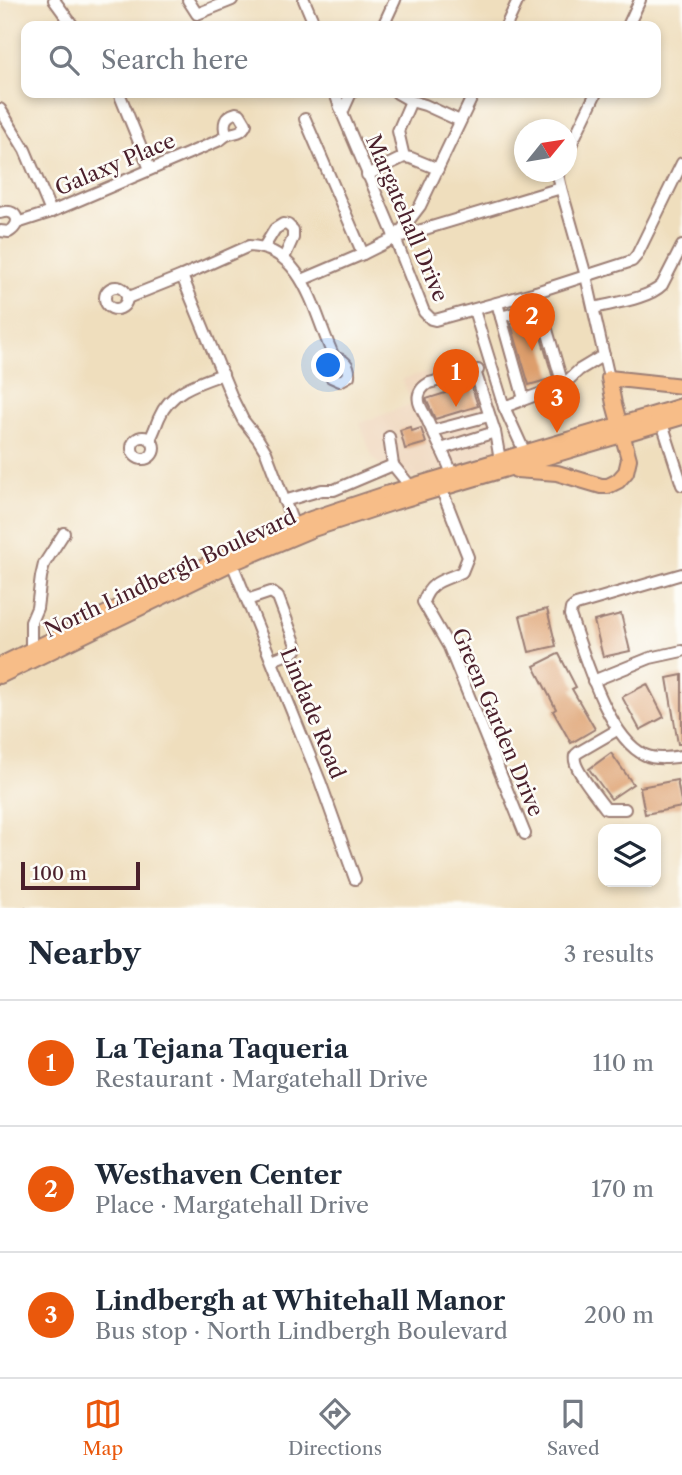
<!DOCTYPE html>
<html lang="en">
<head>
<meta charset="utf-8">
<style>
  :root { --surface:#fff; --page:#f2f2f3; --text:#1f2937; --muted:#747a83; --line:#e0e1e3; --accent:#ea580c }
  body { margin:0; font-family:"Libre Caslon Text",serif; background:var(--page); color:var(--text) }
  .controls { position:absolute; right:21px; bottom:21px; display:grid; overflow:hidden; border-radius:14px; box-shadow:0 4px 10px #0003 }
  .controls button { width:63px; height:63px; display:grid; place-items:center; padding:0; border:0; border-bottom:2px solid var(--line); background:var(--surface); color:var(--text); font:35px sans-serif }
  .compass { position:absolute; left:514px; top:119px; width:63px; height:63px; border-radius:50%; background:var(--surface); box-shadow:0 4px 10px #0003; rotate:60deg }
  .scale { position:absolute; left:21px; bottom:18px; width:119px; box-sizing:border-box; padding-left:7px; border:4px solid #4a1f2b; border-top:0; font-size:19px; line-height:24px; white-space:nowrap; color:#4a1f2b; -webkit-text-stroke:5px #fdfcf7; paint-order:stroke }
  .you { position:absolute; left:329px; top:366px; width:24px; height:24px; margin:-18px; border:5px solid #fff; border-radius:50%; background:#1a73e8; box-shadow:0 0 0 10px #1a73e833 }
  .badge { display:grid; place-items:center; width:46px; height:46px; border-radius:50%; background:var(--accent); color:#fff; font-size:23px; font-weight:700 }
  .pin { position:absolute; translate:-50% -58px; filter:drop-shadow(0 2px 4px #0008) }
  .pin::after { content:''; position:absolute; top:37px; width:24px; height:21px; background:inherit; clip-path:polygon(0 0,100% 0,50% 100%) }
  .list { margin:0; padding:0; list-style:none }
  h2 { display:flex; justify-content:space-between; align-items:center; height:91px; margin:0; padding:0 28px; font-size:30px }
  h2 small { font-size:23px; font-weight:400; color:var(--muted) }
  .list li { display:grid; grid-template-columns:46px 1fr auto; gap:21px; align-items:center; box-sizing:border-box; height:126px; padding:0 28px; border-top:2px solid var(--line) }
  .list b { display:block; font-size:26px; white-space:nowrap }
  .list p { margin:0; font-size:23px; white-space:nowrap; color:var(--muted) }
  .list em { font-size:23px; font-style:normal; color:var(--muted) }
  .icon { flex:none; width:38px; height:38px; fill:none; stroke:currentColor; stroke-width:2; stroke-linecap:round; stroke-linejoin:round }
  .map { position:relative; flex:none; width:682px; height:908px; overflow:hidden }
  .search { position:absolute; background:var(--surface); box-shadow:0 4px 10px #0003; left:21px; right:21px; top:21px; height:77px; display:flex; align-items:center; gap:18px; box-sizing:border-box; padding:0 24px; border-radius:14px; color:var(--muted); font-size:26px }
  .sheet { height:469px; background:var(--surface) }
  nav { display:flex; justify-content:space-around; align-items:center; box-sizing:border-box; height:98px; border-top:2px solid var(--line); background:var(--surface); font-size:19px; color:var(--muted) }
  nav a { display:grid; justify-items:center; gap:4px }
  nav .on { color:var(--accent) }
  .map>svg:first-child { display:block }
  .built { fill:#efd6bc }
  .building { fill:#dd9e6c }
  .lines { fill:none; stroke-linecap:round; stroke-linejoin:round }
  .minor-casing { stroke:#9c7e74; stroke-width:14 }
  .highway-casing { stroke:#9c7e74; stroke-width:18 }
  .path { stroke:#9c7e74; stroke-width:2; stroke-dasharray:2 5; stroke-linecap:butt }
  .minor { stroke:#fff; stroke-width:10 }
  .highway { stroke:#f7bd88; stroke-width:14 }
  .labels { text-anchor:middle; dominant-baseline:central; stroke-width:5; stroke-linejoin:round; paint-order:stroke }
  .street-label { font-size:21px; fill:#4a1f2b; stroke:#fdfcf7 }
</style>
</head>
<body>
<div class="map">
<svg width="682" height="908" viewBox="0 0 682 908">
  <rect width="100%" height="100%" fill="#fdfcf7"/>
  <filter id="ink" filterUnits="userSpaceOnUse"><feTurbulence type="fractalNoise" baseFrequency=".0143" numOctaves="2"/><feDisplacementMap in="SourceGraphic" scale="14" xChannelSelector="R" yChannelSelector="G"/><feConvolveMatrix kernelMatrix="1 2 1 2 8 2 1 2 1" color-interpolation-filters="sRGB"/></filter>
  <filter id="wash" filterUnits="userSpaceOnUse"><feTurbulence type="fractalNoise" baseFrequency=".00686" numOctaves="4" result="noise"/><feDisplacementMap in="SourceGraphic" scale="28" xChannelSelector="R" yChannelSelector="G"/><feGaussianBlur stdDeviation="1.57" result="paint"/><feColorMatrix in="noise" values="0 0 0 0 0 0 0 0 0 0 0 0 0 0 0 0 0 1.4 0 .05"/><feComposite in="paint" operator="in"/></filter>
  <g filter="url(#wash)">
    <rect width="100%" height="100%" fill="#efdebd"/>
    <!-- built -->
    <path class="built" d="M482 355 502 417 511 437 514 445 513 450 395 483 372 456 360 423 412 404 402 379Z"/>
    <g id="blocks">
      <!-- building -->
      <g class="building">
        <path d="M535 317 553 378 529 385 511 324Z"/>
        <path d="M471 385 478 406 435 419 426 399Z"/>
        <path d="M410 427 412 431 421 428 426 443 405 449 400 430Z"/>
        <path d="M547 609 556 646 529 652 520 616Z"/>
        <path d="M621 614 630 651 603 657 594 621Z"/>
        <path d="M558 654H559L576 687 572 689 595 729 571 743 553 711 556 709 534 666Z"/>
        <path d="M682 675V744H678L667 678Z"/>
        <path d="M647 684 664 717 640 730 622 697Z"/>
        <path d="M611 753 633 784 611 799 589 769Z"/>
        <path d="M677 780 682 807 645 814 640 787Z"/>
      </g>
    </g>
  </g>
  <g filter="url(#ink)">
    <use href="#blocks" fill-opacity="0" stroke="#9c7e74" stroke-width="2"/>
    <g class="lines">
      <defs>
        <g id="minor">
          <path d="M54 0 73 26"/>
          <path d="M188 0 197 14 232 0"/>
          <path d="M304 0 315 26"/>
          <path d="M383 26 395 0"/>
          <path d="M506 26 518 0"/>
          <path d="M628 26 640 0"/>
          <path d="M119 93 150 169"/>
          <path d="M335 93 342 113 395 238 424 312 431 319 435 320 536 292 632 261 637 255 682 163"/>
          <path d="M397 93 411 101"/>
          <path d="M0 109 25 150 51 212"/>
          <path d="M342 113 351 93"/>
          <path d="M305 119 363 254"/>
          <path d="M566 155 596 93"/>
          <path d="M404 157 398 131 411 101 425 105 460 121"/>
          <path d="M559 172 558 175 561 188 586 276 609 378"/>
          <path d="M367 175 404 157 411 158 438 169"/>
          <path d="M0 213C16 207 24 223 9 232L0 231"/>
          <path d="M17 223 51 212 220 140C222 139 224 136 227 135 235 131 241 135 246 124L240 114 236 113C224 116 223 124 226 135"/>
          <path d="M397 236 420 206 474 93"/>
          <path d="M264 247 275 229 283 224 288 225 293 230V238L284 258"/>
          <path d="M182 276 233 400 243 420 258 439 266 452 294 526"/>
          <path d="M302 280 363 254 395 238 561 188"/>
          <circle cx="116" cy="298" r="11"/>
          <path d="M127 298 182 276 249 246C305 248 314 315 334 357 344 360 350 364 349 376L340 381 331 377C328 368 329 364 334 357"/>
          <path d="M497 303 524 399"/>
          <path d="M594 308C613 303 648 299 662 285L682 246"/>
          <path d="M474 310 504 407 525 453"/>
          <path d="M501 317 540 306"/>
          <path d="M478 370 475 371 495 432 500 460"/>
          <path d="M563 385 579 370 604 355"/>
          <path d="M504 407 563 385 536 292"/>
          <path d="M662 423 682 485"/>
          <path d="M432 431 489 416"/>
          <circle cx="143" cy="448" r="11"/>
          <path d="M150 439C154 432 156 425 159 418 170 391 197 383 223 374"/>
          <path d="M441 449 495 432"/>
          <path d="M393 465 410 486"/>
          <path d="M452 474C445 454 434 437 426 417 424 413 420 407 419 402 417 393 422 387 429 383L475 371"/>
          <path d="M441 488 468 557 462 572C443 581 431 580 423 602L449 647 525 834"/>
          <path d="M284 501 322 490H334L393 465 389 437"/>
          <path d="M232 563 320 781 355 879"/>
          <path d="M682 574 576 605 571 609 570 615C583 651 608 739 645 755 656 760 670 758 682 756"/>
          <path d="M247 600 271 592 278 597 296 645V650L293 652 272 660"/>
          <path d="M31 650V622L37 608 41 577 44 564 64 533"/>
          <path d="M593 681 650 658 682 651"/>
          <path d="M617 730 579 752C575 755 574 755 575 761 577 773 598 798 606 809H625"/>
        </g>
        <g id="highway">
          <path d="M516 470 557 473 601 486H608L618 481 626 472 629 459 614 404 609 378 682 386"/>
          <path d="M0 665 239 549 311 519 389 493 682 406"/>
          <path d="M0 676 232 563 313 529 395 502 682 417"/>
        </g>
      </defs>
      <!-- minor casing -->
      <use href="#minor" class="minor-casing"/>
      <!-- highway casing -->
      <use href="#highway" class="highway-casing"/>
      <!-- path -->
      <path class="path" d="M25 908H26"/>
      <!-- minor -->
      <use href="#minor" class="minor"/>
      <!-- highway -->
      <use href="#highway" class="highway"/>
    </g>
  </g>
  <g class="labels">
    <!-- street labels -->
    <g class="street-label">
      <text transform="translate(115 164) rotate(-23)">Galaxy Place</text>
      <text transform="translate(407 218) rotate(67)">Margatehall Drive</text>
      <text transform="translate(170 573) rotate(-25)">North Lindbergh Boulevard</text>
      <text transform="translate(313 713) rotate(68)">Lindade Road</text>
      <text transform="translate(498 722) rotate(67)">Green Garden Drive</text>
    </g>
  </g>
</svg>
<div class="controls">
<button><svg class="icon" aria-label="layers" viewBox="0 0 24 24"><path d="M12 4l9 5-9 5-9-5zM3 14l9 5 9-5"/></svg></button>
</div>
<svg class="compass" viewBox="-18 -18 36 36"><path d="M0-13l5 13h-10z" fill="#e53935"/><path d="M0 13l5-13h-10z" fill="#747a83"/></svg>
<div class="scale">100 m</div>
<div class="you"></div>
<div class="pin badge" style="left:456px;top:407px">1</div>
<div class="pin badge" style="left:532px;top:351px">2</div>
<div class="pin badge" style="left:557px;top:433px">3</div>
<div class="search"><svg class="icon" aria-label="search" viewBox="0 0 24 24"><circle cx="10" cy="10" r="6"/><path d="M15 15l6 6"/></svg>Search here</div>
</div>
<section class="sheet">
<h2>Nearby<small>3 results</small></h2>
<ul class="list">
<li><span class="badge">1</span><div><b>La Tejana Taqueria</b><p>Restaurant · Margatehall Drive</p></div><em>110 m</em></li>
<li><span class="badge">2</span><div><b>Westhaven Center</b><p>Place · Margatehall Drive</p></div><em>170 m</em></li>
<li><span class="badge">3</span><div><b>Lindbergh at Whitehall Manor</b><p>Bus stop · North Lindbergh Boulevard</p></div><em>200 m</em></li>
</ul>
</section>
<nav>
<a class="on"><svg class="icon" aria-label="map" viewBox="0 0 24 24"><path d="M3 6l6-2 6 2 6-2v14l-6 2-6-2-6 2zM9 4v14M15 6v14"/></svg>Map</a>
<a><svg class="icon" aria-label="directions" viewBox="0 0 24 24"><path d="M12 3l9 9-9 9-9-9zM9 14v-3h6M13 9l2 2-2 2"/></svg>Directions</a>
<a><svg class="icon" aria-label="saved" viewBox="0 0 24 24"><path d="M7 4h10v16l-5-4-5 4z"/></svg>Saved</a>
</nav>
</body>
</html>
